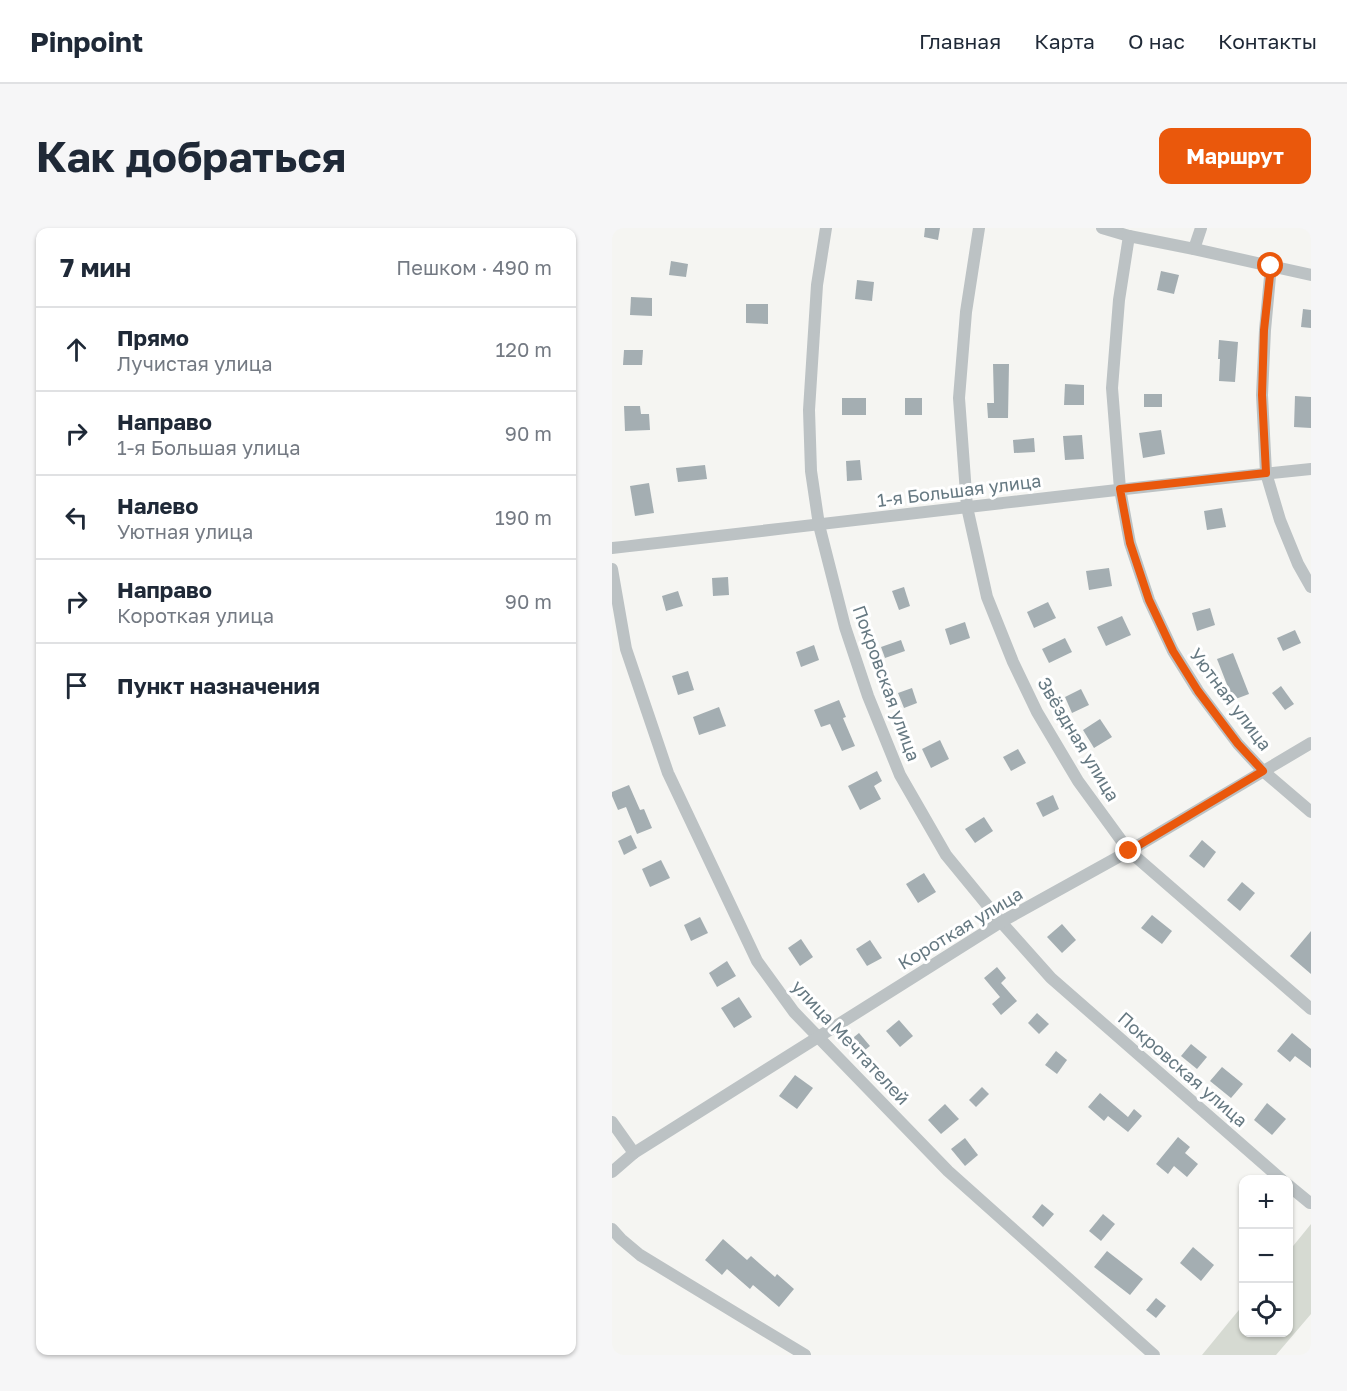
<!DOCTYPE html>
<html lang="ru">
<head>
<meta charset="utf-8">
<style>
  :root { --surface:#fff; --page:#f6f6f7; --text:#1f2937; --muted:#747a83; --line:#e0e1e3; --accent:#ea580c }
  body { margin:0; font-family:"Golos Text",sans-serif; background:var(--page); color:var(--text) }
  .controls { position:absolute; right:18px; bottom:18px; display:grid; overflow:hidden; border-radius:12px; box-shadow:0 2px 4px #0004 }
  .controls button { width:54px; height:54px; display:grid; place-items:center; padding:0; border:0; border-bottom:2px solid var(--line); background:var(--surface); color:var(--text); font:30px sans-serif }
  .stop { position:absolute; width:18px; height:18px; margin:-14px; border:4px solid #ea580c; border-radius:50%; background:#fff }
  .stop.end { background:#ea580c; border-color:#fff; box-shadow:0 2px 6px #0008 }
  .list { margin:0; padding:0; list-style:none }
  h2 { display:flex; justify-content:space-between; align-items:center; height:78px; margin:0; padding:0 24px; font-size:26px }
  h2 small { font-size:20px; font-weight:400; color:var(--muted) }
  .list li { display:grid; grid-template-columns:39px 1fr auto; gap:18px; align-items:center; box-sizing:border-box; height:84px; padding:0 24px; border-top:2px solid var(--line) }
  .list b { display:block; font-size:22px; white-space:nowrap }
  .list p { margin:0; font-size:20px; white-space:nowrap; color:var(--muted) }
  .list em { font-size:20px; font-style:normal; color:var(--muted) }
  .icon { flex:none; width:33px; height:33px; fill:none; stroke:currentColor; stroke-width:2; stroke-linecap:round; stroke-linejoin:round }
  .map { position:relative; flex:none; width:699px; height:1127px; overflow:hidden; border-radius:12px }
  header { display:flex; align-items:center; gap:36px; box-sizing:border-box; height:84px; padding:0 30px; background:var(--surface); border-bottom:2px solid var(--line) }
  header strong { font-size:28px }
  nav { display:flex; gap:33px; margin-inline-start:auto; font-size:21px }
  .intro { display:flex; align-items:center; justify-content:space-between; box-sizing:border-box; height:144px; padding:0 36px }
  h1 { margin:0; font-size:42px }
  .button { padding:15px 27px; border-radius:12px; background:var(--accent); color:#fff; font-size:21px; font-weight:700 }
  main { display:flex; gap:36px; padding:0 36px }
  aside { flex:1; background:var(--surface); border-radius:12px; box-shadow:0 2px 4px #0004 }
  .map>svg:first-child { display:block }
  .green { fill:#d6dad2 }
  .building { fill:#a4aeb2 }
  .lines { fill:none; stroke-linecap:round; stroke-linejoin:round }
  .minor { stroke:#bcc2c4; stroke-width:12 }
  .route { stroke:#ea580c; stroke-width:8 }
  .labels { text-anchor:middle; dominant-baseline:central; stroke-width:6; stroke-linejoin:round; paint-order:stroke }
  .street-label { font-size:18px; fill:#667982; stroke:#fff }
</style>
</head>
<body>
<header>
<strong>Pinpoint</strong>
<nav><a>Главная</a><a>Карта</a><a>О нас</a><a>Контакты</a></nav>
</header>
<div class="intro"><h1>Как добраться</h1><a class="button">Маршрут</a></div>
<main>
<aside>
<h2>7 мин<small>Пешком · 490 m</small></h2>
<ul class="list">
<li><svg class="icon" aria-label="ahead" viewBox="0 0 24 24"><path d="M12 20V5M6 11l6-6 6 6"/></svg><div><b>Прямо</b><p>Лучистая улица</p></div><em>120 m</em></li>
<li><svg class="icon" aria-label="right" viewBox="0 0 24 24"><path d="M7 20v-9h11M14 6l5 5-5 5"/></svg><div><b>Направо</b><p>1-я Большая улица</p></div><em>90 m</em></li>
<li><svg class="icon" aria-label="left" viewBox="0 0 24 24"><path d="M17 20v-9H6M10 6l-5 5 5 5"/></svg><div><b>Налево</b><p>Уютная улица</p></div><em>190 m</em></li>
<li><svg class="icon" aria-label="right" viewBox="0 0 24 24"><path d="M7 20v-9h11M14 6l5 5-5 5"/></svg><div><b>Направо</b><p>Короткая улица</p></div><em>90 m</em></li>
<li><svg class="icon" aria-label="arrive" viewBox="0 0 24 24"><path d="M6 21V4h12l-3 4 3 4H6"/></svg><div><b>Пункт назначения</b></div></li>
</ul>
</aside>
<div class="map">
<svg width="699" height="1127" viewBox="0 0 699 1127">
  <rect width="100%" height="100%" fill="#f5f5f2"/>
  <!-- green -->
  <path class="green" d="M699 996V1086L664 1127H590L631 1077 632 1104H676L677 1023Z"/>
  <!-- building -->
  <g class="building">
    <path d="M313 0H328L326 12 312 9Z"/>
    <path d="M59 33 76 36 74 49 57 47Z"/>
    <path d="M549 43 567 47 562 66 545 62Z"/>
    <path d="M245 52 262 54 260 73 243 71Z"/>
    <path d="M19 69 40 70V88L18 87Z"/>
    <path d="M134 76H156V96L134 95Z"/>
    <path d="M691 81 699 82V100L689 99Z"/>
    <path d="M607 112 626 114 623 154 607 153 608 131H606Z"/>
    <path d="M12 122H31L30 137H11Z"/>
    <path d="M381 136H397L396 190H376L375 175H382Z"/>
    <path d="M453 156 472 157V177H452Z"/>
    <rect x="532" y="166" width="18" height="13"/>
    <path d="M683 168 699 169V200L682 199Z"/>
    <rect x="230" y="170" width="24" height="17"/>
    <rect x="293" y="170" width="17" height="17"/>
    <path d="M12 178H28L29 186H37L38 202 13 203Z"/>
    <path d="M549 202 553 226 531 230 527 205Z"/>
    <path d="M470 207 472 231 453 232 451 208Z"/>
    <path d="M422 210 423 224 402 225 401 212Z"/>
    <path d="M248 232 250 252 235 253 234 233Z"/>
    <path d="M93 237 95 251 66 254 64 240Z"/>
    <path d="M37 255 42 285 23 288 18 258Z"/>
    <path d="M610 280 614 299 595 302 592 283Z"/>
    <path d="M497 340 500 358 477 362 474 343Z"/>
    <path d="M116 349 117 367 101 368 100 350Z"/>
    <path d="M292 359 298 378 287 382 280 363Z"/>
    <path d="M66 363 71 378 54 383 50 368Z"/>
    <path d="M436 374 444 390 422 400 415 384Z"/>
    <path d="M598 380 603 397 585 403 580 385Z"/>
    <path d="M510 388 519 407 494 418 485 399Z"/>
    <path d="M353 394 358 410 338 417 333 401Z"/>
    <path d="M683 402 689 415 671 423 665 410Z"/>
    <path d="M453 410 460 424 437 435 430 421Z"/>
    <path d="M289 412 293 423 273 430 269 419Z"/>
    <path d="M202 417 207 432 189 439 184 424Z"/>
    <path d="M621 425 637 466 621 472 605 431Z"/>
    <path d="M76 443 82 462 66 467 60 448Z"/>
    <path d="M669 458 682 476 673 482 660 465Z"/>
    <path d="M300 460 305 475 292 480 286 465Z"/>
    <path d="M469 461 477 477 460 485 453 469Z"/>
    <path d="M227 472 234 489 231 490 243 518 230 523 218 496 209 499 202 482Z"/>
    <path d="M107 479 114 498 87 507 81 489Z"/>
    <path d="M488 491 500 509 482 520 471 502Z"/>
    <path d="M328 512 337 531 319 540 310 521Z"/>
    <path d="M406 521 414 535 399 543 391 529Z"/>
    <path d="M265 543 270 553 262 558 269 571 248 582 236 558Z"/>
    <path d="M17 557 28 582 32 581 40 600 25 606 14 579 6 582 0 568V564Z"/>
    <path d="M441 567 447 581 431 589 424 575Z"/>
    <path d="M372 589 381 603 363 615 353 601Z"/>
    <path d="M19 607 25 620 12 627 6 613Z"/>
    <path d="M590 612 604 624 592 640 577 628Z"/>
    <path d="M49 632 58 650 38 659 30 641Z"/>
    <path d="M312 645 324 664 306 675 294 656Z"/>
    <path d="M630 654 643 665 628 683 615 672Z"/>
    <path d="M540 687 560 703 550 716 529 700Z"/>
    <path d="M88 689 96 705 79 713 72 697Z"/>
    <path d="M450 696 464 712 450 725 435 709Z"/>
    <path d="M699 703V746L678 728Z"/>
    <path d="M189 711 201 729 188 738 176 720Z"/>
    <path d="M258 712 270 730 255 738 244 721Z"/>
    <path d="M115 733 124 748 105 759 97 745Z"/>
    <path d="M385 739 394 750 389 755 405 773 389 787 380 776 388 769 372 750Z"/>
    <path d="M127 769 140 789 122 800 109 780Z"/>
    <path d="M425 785 437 796 427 806 416 795Z"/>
    <path d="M287 792 301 808 288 819 274 803Z"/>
    <path d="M247 805 258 818 248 826 237 813Z"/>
    <path d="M680 805 699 821V840L683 828 678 834 665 823Z"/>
    <path d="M579 816 595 829 585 841 569 828Z"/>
    <path d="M444 823 455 832 445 846 433 837Z"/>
    <path d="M610 839 631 856 619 870 598 853Z"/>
    <path d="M183 847 201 860 185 881 167 868Z"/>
    <path d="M370 859 377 866 364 879 357 872Z"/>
    <path d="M488 865 516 889 522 881 530 888 516 904 496 888 492 893 476 879Z"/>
    <path d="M655 875 674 891 660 907 642 892Z"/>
    <path d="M333 876 347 891 329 906 316 892Z"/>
    <path d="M566 909 578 919 573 925 586 936 575 949 562 938 556 946 544 936Z"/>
    <path d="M353 910 366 927 353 938 339 921Z"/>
    <path d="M430 976 442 986 431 999 420 989Z"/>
    <path d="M491 986 503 996 489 1013 477 1003Z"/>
    <path d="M111 1011 135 1032 139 1028 163 1049 165 1046 182 1061 167 1079 141 1057 138 1061 115 1041 110 1047 93 1032Z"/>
    <path d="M581 1019 602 1037 589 1053 568 1035Z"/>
    <path d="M495 1023 531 1051 518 1067 482 1039Z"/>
    <path d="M544 1070 554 1078 544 1090 534 1082Z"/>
  </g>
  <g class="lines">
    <!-- minor -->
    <g class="minor">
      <path d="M214 0 205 57 197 182 199 243 207 297 233 399 256 468 288 547 334 627 389 694 439 750 670 952"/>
      <path d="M367 0 354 84 347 170 355 279 375 369 401 434 425 484 466 553 517 623 699 781"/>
      <path d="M490 0 517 8 582 21 699 47"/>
      <path d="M517 8 507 72 500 160 508 261 518 315 537 372 561 423 586 463 626 516 651 543 699 584"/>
      <path d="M582 21 589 0"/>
      <path d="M659 38 653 102 650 167 654 245 668 292 686 336 699 359"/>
      <path d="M0 320C233 294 466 265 699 241"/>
      <path d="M0 341 14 421 56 545 145 733 182 784 336 943 542 1127"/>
      <path d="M0 894 22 925"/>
      <path d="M0 944 22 925 389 694 517 623 699 515"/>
      <path d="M676 957 698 975"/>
      <path d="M0 1001 9 1011 28 1027 193 1127"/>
    </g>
  </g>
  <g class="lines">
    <!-- route -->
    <path class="route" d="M517 623 651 543 626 516 586 463 561 423 537 372 518 315 508 261 654 245 650 167 652 102 659 38"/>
  </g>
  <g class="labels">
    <!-- street labels -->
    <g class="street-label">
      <text transform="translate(347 262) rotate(-7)">1-я Большая улица</text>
      <text transform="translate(275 455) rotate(70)">Покровская улица</text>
      <text transform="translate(619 471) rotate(53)">Уютная улица</text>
      <text transform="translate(467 511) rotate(59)">Звёздная улица</text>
      <text transform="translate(348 700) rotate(-31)">Короткая улица</text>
      <text transform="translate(239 814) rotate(47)">улица Мечтателей</text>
      <text transform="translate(571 841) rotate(41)">Покровская улица</text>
    </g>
  </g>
</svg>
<div class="controls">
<button>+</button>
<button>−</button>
<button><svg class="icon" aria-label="locate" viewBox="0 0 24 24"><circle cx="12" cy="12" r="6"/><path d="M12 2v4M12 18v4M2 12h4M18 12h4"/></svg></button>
</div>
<div class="stop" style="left:659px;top:38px"></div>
<div class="stop end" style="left:517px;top:623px"></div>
</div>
</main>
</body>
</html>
